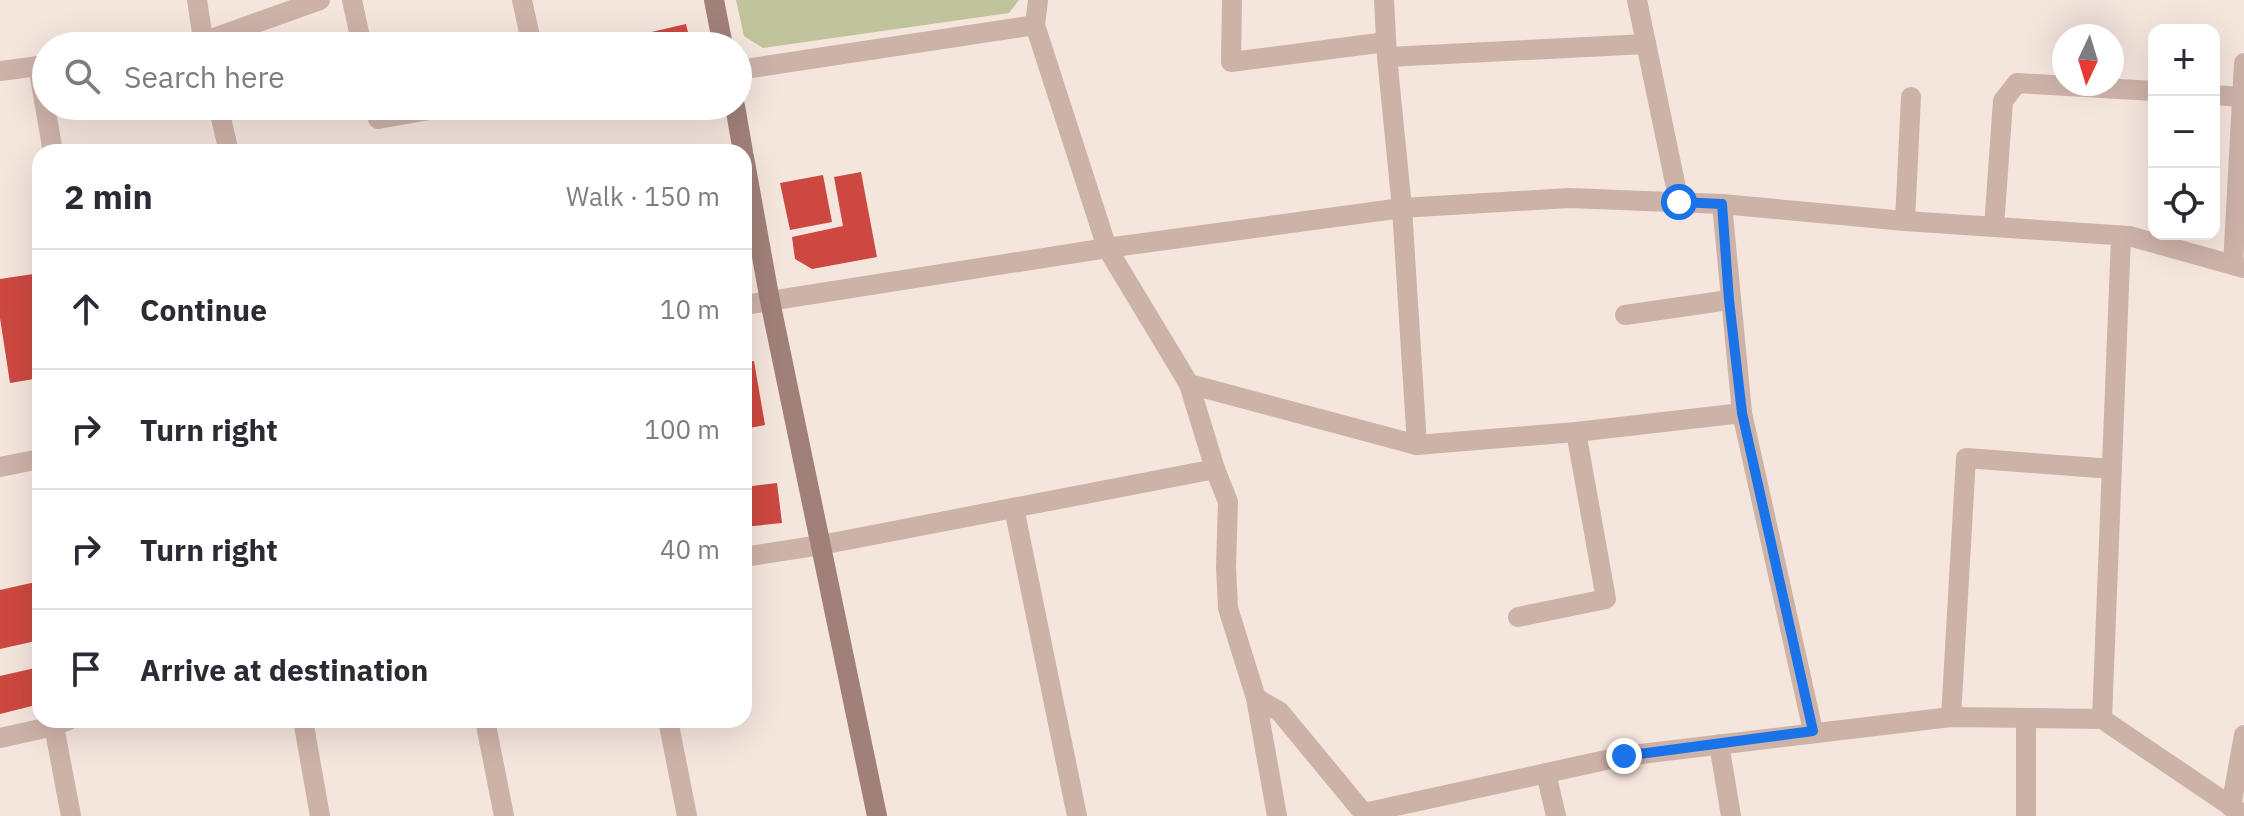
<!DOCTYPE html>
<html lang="en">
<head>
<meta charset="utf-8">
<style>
  :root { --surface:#fff; --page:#f7f7f7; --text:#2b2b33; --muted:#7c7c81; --line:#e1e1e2 }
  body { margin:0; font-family:"IBM Plex Sans",sans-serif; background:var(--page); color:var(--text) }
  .controls { position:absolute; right:24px; top:24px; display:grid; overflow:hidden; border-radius:16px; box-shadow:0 8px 32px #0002 }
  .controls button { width:72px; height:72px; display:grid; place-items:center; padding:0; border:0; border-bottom:2px solid var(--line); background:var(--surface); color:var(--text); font:40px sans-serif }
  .compass { position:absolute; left:2052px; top:24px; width:72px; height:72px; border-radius:50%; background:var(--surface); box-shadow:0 8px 32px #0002; rotate:184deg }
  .stop { position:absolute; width:24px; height:24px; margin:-18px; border:6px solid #1a73e8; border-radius:50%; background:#fff }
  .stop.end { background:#1a73e8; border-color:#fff; box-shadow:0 2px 8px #0008 }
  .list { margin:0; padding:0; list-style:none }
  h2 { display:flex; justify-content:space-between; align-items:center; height:104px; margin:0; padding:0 32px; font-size:34px }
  h2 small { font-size:26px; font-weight:400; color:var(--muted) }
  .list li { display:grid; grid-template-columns:52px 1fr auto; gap:24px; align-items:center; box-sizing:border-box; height:120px; padding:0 32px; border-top:2px solid var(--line) }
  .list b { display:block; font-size:30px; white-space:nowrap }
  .list em { font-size:26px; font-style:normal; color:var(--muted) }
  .icon { flex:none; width:44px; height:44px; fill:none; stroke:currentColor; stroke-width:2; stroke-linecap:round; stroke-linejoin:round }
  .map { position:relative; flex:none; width:2244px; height:816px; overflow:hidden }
  .search { position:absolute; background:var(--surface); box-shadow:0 8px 32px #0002; left:32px; top:32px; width:720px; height:88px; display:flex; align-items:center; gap:20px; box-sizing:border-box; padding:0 28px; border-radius:44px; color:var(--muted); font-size:30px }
  .panel { position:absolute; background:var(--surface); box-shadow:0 8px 32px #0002; left:32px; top:144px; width:720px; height:584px; border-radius:24px }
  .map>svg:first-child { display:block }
  .green { fill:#bfc49c }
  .building { fill:#cd4841 }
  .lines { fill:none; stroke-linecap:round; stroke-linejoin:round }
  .lane { stroke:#cdb2a8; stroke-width:20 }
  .street { stroke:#cdb2a8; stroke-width:20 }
  .secondary { stroke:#a18079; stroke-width:20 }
  .route { stroke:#1a73e8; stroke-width:10 }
</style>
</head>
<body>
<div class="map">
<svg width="2244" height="816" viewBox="0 0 2244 816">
  <rect width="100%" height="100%" fill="#f4e5dd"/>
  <!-- green -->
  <path class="green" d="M736 0H1019L1009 13 763 48 744 36Z"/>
  <!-- building -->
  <g class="building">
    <path d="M686 24 691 45 622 46 621 39Z"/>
    <path d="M861 172 877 257 812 269 795 259 792 237 843 226 834 177Z"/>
    <path d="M823 175 832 222 790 230 780 183Z"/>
    <path d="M40 273V378L10 383 0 318V279Z"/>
    <path d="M754 361 765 425 744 429V362Z"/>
    <path d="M777 483 782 523 744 527V487Z"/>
    <path d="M40 581V640L0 649V590Z"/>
    <path d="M35 668 40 704 0 714V676Z"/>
  </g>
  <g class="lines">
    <!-- lane -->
    <g class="lane">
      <path d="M1232 0 1231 62 1386 42"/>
      <path d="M1637 0 1679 202"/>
      <path d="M1387 57 1646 44"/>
      <path d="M2214 95 2242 97"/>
      <path d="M1905 221 1911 97"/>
      <path d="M1994 227 2003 101 2017 83 2154 91"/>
      <path d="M1625 315 1729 300"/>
      <path d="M1518 617 1606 599 1576 432"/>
      <path d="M1256 698 1280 712 1366 816"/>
      <path d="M1951 717 1966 458 2112 469"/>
      <path d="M1546 773 1556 816"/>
      <path d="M2026 816V718"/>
    </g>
    <!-- street -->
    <g class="street">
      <path d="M197 0 204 46"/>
      <path d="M352 0 362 46"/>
      <path d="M522 0 532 46"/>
      <path d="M1038 0 1035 25 1107 248 1189 384 1417 445 1576 432 1742 413"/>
      <path d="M1384 0 1387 57 1402 208 1417 445"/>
      <path d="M179 46 203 42 320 0"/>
      <path d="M38 66 53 152"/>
      <path d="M738 70 1035 25"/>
      <path d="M0 71 46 65"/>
      <path d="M218 106 229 152"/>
      <path d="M375 106 378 119 453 106"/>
      <path d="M1722 204 1742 413 1813 731"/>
      <path d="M2233 265 2244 63"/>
      <path d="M744 305 1107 248 1402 208 1569 198 1722 204 1905 221 2129 236 2244 268"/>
      <path d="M0 467 40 459"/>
      <path d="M1215 469 1228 502 1226 567 1228 608 1256 698 1277 816"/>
      <path d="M1014 508 1077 816"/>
      <path d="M744 557 821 545 1215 469 1189 384"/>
      <path d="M2102 719 2121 236"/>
      <path d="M303 720 320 816"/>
      <path d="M485 720 504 816"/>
      <path d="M668 720 687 816"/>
      <path d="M54 726 71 816"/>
      <path d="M0 738 54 726 69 720"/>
      <path d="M1719 744 1731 816"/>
      <path d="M2231 807 2244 735"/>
      <path d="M1364 813 1624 756 1951 717 2102 719 2244 815"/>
    </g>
    <!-- secondary -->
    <g class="secondary">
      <path d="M714 0 723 46"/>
      <path d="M735 106 743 152"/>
      <path d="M744 157 770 301 877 816"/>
    </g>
  </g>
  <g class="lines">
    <!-- route -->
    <path class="route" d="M1624 756 1813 731 1742 413 1729 300 1722 204 1679 202"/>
  </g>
</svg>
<div class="controls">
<button>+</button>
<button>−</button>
<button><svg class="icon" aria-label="locate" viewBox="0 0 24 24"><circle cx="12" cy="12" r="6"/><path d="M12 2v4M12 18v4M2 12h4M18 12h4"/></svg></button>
</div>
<svg class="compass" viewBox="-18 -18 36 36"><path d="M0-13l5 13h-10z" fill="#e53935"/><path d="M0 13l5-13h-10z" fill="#7c7c81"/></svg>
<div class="stop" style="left:1679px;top:202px"></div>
<div class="stop end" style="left:1624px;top:756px"></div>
<div class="search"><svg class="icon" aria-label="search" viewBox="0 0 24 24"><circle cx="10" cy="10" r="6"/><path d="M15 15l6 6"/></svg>Search here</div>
<section class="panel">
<h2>2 min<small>Walk · 150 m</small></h2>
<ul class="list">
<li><svg class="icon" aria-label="ahead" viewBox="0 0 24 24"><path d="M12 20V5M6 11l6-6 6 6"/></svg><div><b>Continue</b></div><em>10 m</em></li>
<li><svg class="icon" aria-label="right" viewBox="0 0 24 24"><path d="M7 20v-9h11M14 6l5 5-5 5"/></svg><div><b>Turn right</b></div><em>100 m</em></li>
<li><svg class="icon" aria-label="right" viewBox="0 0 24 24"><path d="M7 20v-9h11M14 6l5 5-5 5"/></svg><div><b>Turn right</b></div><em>40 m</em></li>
<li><svg class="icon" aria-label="arrive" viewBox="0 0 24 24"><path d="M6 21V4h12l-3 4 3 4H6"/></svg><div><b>Arrive at destination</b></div></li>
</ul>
</section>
</div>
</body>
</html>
